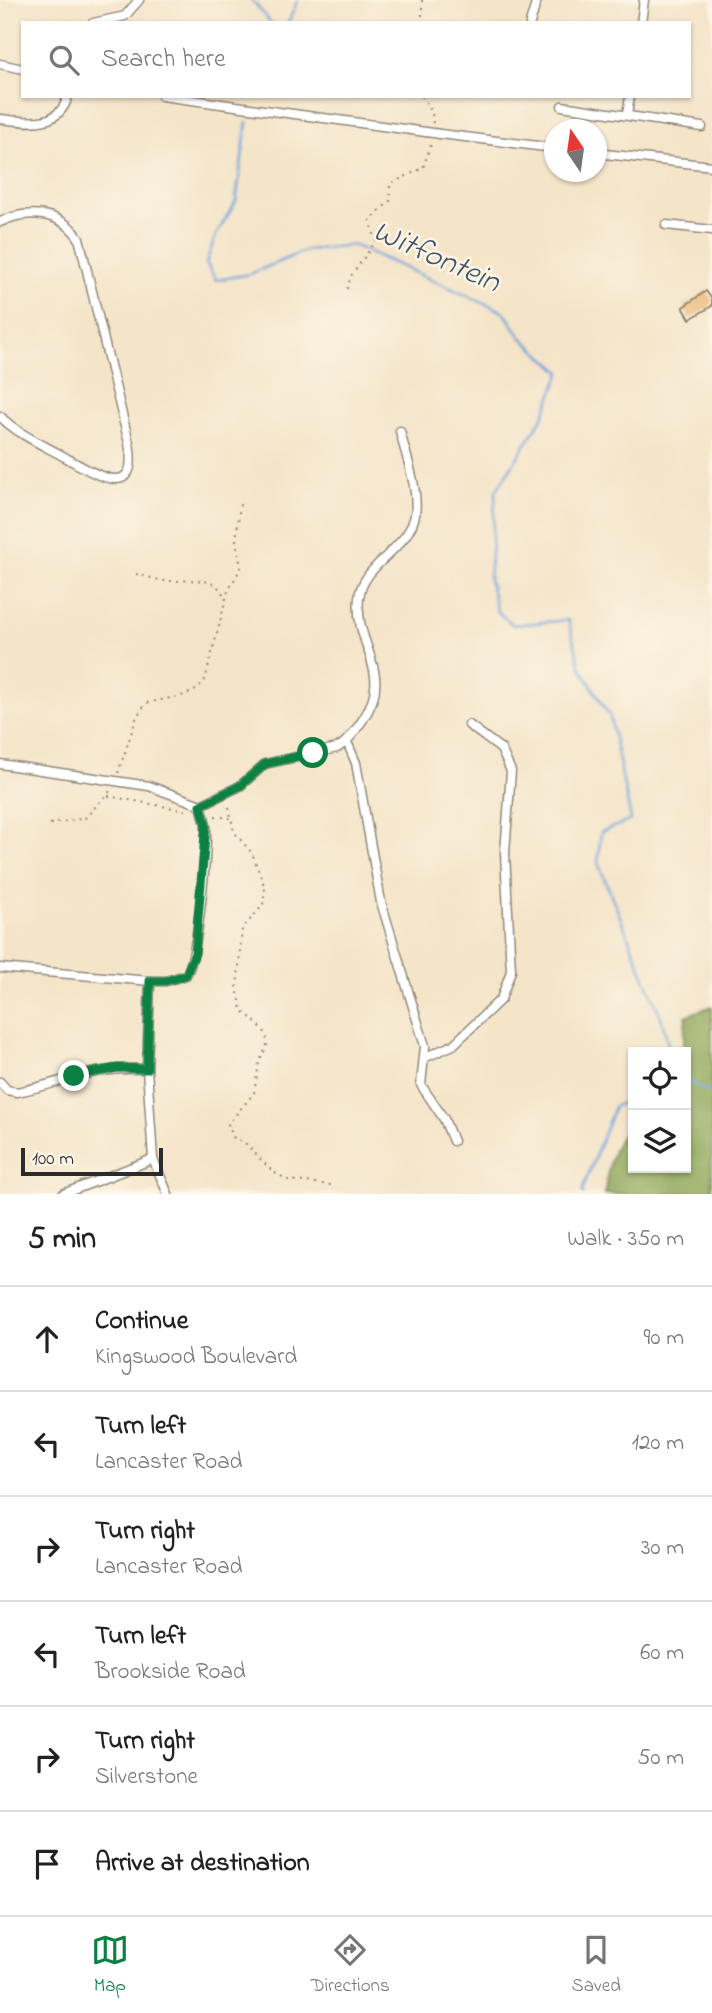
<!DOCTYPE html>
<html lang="en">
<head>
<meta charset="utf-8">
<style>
  :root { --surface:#fff; --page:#f6f6f6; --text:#222; --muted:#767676; --line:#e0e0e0; --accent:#0b8043 }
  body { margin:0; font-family:"Indie Flower",sans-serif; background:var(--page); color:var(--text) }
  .controls { position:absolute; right:21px; bottom:21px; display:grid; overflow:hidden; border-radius:0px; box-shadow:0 2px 5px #0004 }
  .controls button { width:63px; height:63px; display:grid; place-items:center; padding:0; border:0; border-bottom:2px solid var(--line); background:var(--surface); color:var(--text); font:35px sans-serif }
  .compass { position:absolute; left:544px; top:119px; width:63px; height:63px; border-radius:50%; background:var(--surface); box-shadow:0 2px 5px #0004; rotate:347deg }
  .scale { position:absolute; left:21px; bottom:18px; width:142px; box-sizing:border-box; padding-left:7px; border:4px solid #2b2b2b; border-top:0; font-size:19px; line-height:24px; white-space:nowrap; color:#2b2b2b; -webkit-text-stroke:5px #fcf5e5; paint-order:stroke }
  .stop { position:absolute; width:21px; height:21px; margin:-16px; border:5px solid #0b8043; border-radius:50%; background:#fff }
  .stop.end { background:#0b8043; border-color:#fff; box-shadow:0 2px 7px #0008 }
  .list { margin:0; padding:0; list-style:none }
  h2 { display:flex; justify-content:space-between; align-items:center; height:91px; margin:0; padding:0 28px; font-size:30px }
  h2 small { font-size:23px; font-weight:400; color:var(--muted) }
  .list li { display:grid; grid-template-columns:46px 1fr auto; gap:21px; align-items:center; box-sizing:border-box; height:105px; padding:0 28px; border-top:2px solid var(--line) }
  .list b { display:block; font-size:26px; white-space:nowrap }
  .list p { margin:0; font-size:23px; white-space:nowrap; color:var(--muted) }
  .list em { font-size:23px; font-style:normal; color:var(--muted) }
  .icon { flex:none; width:38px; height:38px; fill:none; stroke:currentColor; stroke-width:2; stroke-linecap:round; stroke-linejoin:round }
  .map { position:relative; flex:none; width:712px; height:1194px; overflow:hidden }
  .search { position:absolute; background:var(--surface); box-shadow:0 2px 5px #0004; left:21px; right:21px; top:21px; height:77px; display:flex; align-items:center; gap:18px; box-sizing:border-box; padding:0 24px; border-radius:0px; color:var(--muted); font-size:26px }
  .sheet { height:721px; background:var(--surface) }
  nav { display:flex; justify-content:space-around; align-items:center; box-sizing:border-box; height:98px; border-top:2px solid var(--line); background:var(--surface); font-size:19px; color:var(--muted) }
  nav a { display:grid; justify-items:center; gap:4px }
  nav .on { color:var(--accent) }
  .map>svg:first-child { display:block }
  .forest { fill:#8ca557; stroke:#5c6841; stroke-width:2 }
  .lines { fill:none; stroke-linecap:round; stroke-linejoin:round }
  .stream { stroke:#6ba2d9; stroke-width:2.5 }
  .building { fill:#ebb272 }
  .minor-casing { stroke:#90887a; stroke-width:11 }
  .path { stroke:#90887a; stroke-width:2; stroke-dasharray:2 5; stroke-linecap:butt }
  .minor { stroke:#fff; stroke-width:8 }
  .minor-bridge-casing { stroke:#90887a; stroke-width:11; stroke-linecap:butt }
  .minor-bridge { stroke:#fff; stroke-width:8 }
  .route { stroke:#0b8043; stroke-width:9 }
  .labels { text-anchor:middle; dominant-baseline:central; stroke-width:5; stroke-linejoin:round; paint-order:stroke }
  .water-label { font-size:32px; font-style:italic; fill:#415568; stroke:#fcf5e5 }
</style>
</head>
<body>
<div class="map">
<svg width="712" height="1194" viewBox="0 0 712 1194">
  <rect width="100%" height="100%" fill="#fcf5e5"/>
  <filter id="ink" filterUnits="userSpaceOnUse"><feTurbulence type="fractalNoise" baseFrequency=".0143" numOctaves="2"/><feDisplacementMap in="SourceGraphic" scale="14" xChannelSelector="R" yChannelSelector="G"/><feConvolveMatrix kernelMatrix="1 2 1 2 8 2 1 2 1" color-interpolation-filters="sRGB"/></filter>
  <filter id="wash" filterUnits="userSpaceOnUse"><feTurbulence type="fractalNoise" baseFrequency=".00686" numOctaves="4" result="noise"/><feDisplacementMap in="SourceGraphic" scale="28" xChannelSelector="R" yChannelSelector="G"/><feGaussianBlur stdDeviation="1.57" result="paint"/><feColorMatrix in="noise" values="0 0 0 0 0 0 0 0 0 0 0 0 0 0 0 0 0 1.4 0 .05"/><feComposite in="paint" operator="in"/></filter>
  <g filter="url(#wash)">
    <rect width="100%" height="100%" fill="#f4e4c8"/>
    <!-- forest -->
    <path class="forest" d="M712 1006V1194H605C607 1171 613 1137 633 1124V1168H686V1052H683L686 1016Z"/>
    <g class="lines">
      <!-- stream -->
      <g class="stream">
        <path d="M252 0 271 23"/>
        <path d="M288 23 298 0"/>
        <path d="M247 122 236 201 216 235 206 263 216 280 250 274 307 250 353 245 504 312 521 337 561 372 543 417 496 491 489 579 497 611 513 625 568 620 581 668 610 717 631 820 601 832 598 863 661 1017 670 1052"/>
        <path d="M686 1080 712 1093"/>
        <path d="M584 1194 582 1191 614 1107 633 1097"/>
      </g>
    </g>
    <g id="blocks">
      <!-- building -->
      <path class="building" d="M706 291 712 299V306L690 319 683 307Z"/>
    </g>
  </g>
  <g filter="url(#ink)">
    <use href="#blocks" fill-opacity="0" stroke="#90887a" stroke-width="2"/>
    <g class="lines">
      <defs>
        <g id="minor">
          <path d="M93 23 125 16 139 0"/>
          <path d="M530 23 537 0"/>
          <path d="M641 23 644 0"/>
          <path d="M0 64 23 69"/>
          <path d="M162 96 426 132"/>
          <path d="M562 106 702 127"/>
          <path d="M627 115 630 96"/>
          <path d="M0 119C27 122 59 129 68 96"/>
          <path d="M440 134 554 148"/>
          <path d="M596 153 712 166"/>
          <path d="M0 222C27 209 61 211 79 238L129 443C141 507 87 469 61 455 41 444 16 433 0 416"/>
          <path d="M666 225 712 230"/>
          <path d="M347 742 356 763 381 902 425 1046 421 1085 444 1119 453 1141"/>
          <path d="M0 764 149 786 201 805 240 786 265 764 337 748C349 741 354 732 362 721 396 671 354 648 359 598 362 564 409 549 415 515 419 489 406 457 400 431"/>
          <path d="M0 968 150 981H166L186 975C198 959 207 850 206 826 205 819 203 812 201 805"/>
          <path d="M150 981 147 1069 153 1159 168 1194"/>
          <path d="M426 1057 453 1045 501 999 511 971 505 853 511 771 501 749 469 725"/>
          <path d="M0 1082 7 1090 17 1092C68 1082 91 1066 147 1069"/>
          <path d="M63 1194 153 1159"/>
        </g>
      </defs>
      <!-- minor casing -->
      <use href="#minor" class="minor-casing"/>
      <!-- path -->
      <g class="path">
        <path d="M422 0V23"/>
        <path d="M422 96 432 112 433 125"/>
        <path d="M347 289 351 276 376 241 370 220 390 201V184L423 168 432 141"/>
        <path d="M136 574C146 576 158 581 168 581 189 582 217 573 225 599"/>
        <path d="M118 773 137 716 146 703 185 695 196 690 205 680 228 591 241 568 236 541 240 504"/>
        <path d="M108 796 189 811"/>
        <path d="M229 807 234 832 252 853 265 888 263 905 242 929 237 988 242 1010 264 1030 268 1043 259 1063 254 1093 228 1124 233 1137 246 1144 273 1172 288 1180 331 1185"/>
        <path d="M215 816 230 818"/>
        <path d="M50 824 85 818 112 789"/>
      </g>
      <!-- minor -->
      <use href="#minor" class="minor"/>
      <defs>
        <path id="minor-bridge" d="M426 132 440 134"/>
      </defs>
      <!-- minor-bridge casing -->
      <use href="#minor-bridge" class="minor-bridge-casing"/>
      <!-- minor-bridge -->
      <use href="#minor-bridge" class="minor-bridge"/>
    </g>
  </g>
  <g class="lines" filter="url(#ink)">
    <!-- route -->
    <path class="route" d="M74 1076 118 1068 147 1069 150 981H166L186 975 195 953 206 825 201 805 240 786 265 764 313 753"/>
  </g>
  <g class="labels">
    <!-- water labels -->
    <g class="water-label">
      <text transform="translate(436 258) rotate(24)">Witfontein</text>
    </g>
  </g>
</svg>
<div class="controls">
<button><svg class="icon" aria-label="locate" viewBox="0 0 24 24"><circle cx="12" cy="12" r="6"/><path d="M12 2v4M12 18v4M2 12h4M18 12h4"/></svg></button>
<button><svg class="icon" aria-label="layers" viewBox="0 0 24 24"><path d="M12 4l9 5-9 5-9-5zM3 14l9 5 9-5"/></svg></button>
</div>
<svg class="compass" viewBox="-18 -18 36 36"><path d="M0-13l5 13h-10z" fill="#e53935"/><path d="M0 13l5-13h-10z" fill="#767676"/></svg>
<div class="scale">100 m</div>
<div class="stop" style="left:313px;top:753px"></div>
<div class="stop end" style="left:74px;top:1076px"></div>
<div class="search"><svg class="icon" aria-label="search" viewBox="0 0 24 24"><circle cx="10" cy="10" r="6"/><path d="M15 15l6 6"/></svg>Search here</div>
</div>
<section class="sheet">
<h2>5 min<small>Walk · 350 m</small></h2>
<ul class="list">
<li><svg class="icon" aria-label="ahead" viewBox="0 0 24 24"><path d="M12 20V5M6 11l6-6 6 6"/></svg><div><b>Continue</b><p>Kingswood Boulevard</p></div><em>90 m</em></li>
<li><svg class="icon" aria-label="left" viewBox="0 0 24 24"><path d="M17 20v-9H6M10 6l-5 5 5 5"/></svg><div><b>Turn left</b><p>Lancaster Road</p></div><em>120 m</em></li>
<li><svg class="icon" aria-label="right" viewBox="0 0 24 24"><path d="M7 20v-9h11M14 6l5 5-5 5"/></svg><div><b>Turn right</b><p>Lancaster Road</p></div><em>30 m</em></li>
<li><svg class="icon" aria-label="left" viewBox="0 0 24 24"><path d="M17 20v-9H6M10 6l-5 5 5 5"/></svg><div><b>Turn left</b><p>Brookside Road</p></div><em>60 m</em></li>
<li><svg class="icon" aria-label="right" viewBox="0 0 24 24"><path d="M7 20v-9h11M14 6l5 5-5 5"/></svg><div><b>Turn right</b><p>Silverstone</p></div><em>50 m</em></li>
<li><svg class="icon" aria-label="arrive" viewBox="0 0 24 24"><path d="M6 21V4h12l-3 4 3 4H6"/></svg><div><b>Arrive at destination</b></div></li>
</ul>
</section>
<nav>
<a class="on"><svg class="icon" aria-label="map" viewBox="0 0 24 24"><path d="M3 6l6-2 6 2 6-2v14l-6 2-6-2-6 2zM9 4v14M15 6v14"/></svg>Map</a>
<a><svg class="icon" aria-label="directions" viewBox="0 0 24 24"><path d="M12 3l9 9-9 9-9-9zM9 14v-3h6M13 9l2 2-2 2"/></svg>Directions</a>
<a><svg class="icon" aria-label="saved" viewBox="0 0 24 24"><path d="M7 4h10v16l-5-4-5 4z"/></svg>Saved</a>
</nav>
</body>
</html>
